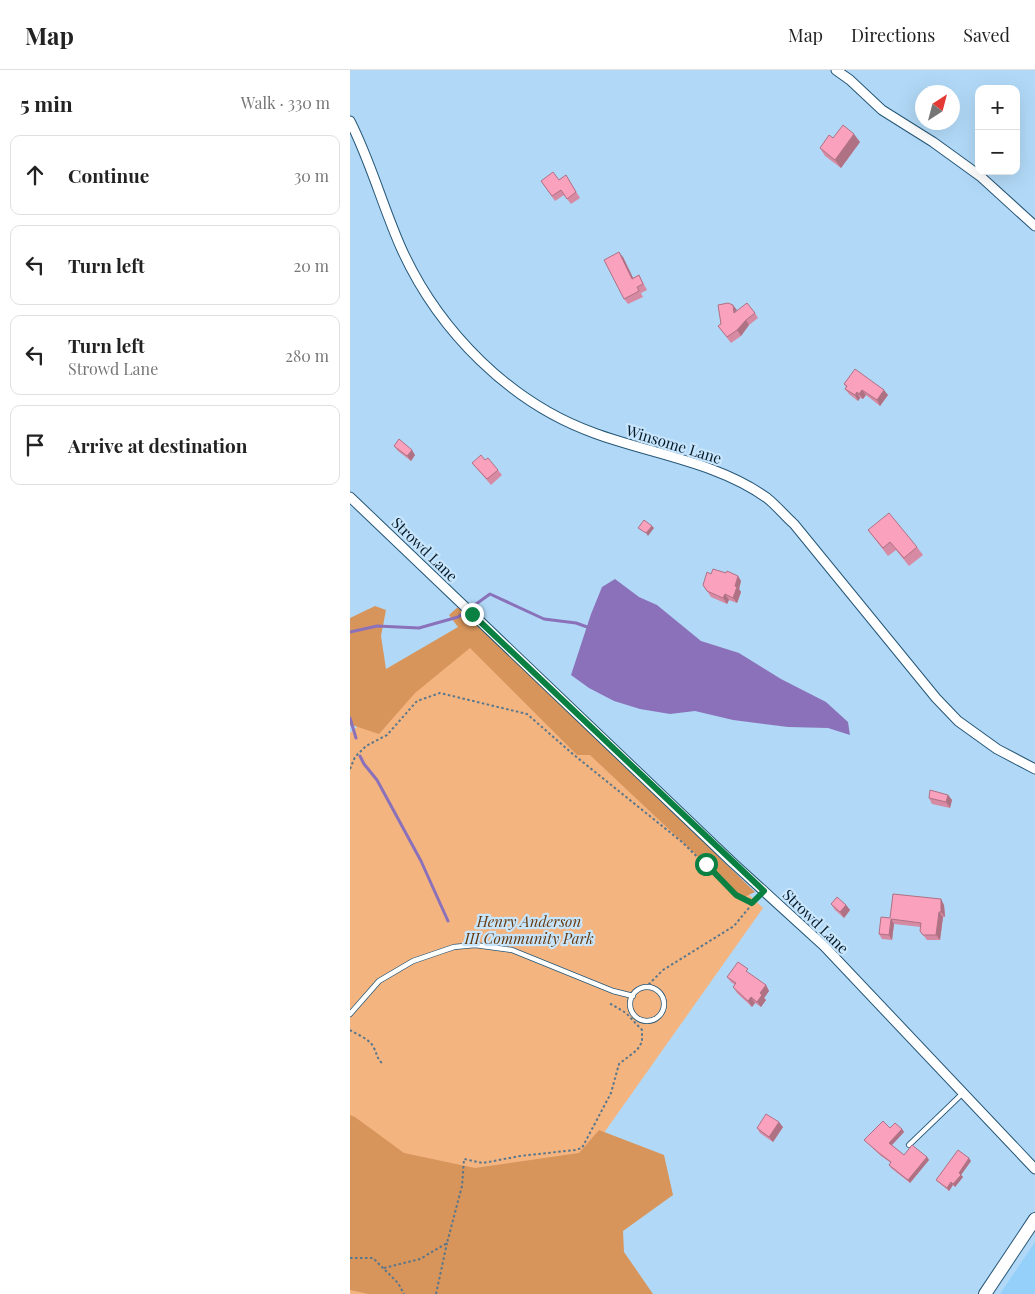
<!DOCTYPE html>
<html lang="en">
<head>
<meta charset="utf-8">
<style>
  :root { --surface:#fff; --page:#f2f2f2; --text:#222; --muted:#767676; --line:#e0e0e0 }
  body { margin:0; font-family:"Playfair Display",serif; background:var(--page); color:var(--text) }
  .controls { position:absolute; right:15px; top:15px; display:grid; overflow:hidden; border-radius:10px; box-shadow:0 5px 20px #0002 }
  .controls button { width:45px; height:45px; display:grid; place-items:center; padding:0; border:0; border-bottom:1px solid var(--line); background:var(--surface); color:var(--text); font:25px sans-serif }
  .compass { position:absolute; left:565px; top:15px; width:45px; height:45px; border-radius:50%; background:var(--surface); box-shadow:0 5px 20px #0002; rotate:36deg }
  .stop { position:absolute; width:15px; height:15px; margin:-11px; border:4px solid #0b8043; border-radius:50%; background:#fff }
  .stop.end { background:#0b8043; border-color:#fff; box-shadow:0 1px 5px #0008 }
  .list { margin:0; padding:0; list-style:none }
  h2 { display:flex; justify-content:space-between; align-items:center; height:65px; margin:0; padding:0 20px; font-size:21px }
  h2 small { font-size:16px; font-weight:400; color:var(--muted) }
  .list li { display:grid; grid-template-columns:32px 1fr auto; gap:15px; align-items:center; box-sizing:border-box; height:80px; margin:0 10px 10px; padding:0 10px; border:1px solid var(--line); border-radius:10px }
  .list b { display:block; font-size:19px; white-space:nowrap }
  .list p { margin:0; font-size:16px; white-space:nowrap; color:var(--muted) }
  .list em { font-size:16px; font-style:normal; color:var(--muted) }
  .icon { flex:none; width:28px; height:28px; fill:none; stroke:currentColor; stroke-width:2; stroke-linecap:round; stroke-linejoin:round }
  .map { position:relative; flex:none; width:685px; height:1224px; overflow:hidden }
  header { display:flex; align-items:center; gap:30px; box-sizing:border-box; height:70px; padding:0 25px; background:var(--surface); border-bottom:1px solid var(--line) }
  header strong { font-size:24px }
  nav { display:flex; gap:28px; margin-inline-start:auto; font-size:18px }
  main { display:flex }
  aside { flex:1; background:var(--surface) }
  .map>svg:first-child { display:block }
  .built { fill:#95d0fa }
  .green { fill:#f4b480 }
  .forest { fill:#d7945b }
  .water { fill:#8b71b9 }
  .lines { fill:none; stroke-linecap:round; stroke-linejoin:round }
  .stream { stroke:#8b71b9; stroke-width:3 }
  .lane-casing { stroke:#265777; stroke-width:6 }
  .street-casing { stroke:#265777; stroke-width:11 }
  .secondary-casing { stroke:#265777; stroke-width:14 }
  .path { stroke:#59778c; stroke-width:2; stroke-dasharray:2.5 2.5; stroke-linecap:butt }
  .lane { stroke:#fff; stroke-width:4.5 }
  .street { stroke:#fff; stroke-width:9 }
  .secondary { stroke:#fff; stroke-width:12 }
  .wall { fill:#d78aa3 }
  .shaded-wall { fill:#af7184 }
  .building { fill:#faa1bd; stroke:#af7184 }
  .route { stroke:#0b8043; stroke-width:6 }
  .labels { text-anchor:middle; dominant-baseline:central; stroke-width:4.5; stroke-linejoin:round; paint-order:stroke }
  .street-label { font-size:15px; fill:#051825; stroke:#c7e5fc }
  .park-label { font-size:15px; font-style:italic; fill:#663a0e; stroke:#c7e5fc }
</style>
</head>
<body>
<header>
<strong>Map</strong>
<nav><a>Map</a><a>Directions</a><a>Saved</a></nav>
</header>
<main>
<aside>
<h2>5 min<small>Walk · 330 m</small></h2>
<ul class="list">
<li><svg class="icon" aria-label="ahead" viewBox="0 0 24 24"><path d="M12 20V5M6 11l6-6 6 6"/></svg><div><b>Continue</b></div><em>30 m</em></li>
<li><svg class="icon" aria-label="left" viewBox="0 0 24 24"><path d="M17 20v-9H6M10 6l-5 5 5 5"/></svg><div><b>Turn left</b></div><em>20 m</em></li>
<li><svg class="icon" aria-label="left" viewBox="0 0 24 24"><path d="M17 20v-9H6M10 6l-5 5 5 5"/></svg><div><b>Turn left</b><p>Strowd Lane</p></div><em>280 m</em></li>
<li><svg class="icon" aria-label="arrive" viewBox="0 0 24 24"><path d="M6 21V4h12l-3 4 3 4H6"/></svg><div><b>Arrive at destination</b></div></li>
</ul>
</aside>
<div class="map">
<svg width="685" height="1224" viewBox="0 0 685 1224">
  <rect width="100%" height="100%" fill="#b1d9f7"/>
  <!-- built -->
  <path class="built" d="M685 1172V1224H650Z"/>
  <!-- green -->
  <path class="green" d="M122 560 413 838 140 1224H0V663Z"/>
  <!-- forest -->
  <g class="forest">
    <path d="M25 536 36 540 31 566 36 599 108 557 99 545 108 537 123 548 405 822 392 828 240 685H227L120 578 65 623 29 664 2 655 0 656V548Z"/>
    <path d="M0 1045 5 1047 54 1083 125 1098 229 1083 249 1060 314 1085 323 1125 273 1161 274 1182 303 1224H19L0 1220Z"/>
  </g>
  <!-- water -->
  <path class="water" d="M265 509 289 527 307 535 351 571 389 583 431 609 476 632 498 652 500 665 478 658 438 657 383 650 345 641 320 644 290 639 264 631 239 618 221 605 241 544 252 517Z"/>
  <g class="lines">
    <!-- stream -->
    <g class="stream">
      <path d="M0 562 27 556 69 558 108 547 140 524 194 549 226 553 240 558"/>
      <path d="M0 648 6 668"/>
      <path d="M10 686 14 694 27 710 71 791 98 851"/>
    </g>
    <defs>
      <g id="lane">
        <circle cx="297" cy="934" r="17"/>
        <path d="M0 944 29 911 63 891 104 877 125 875 162 880 263 921 283 926"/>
        <path d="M559 1075 613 1023"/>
      </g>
      <g id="street">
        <path d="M486 0 500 10 532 40 583 72 630 106 685 156"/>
        <path d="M0 51C21 92 33 138 52 180 89 261 160 333 244 363 301 384 367 392 417 428 426 435 435 446 444 454L586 628 608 651 647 679 685 699"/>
        <path d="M0 427 383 793 474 876 685 1099"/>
      </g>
      <path id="secondary" d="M635 1224 685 1149"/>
    </defs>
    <!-- lane casing -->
    <use href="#lane" class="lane-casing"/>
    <!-- street casing -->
    <use href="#street" class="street-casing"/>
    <!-- secondary casing -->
    <use href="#secondary" class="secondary-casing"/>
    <!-- path -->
    <g class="path">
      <path d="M0 699 5 687 16 676 37 665 67 631 90 623 177 644 224 685 332 772 386 825 403 833"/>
      <path d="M295 918 313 900 384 856 407 828"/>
      <path d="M0 960C8 965 20 969 24 978 27 984 27 989 32 993"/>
      <path d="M0 1188H23L48 1213 54 1224"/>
      <path d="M34 1198 70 1189 97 1173 112 1116 114 1089 133 1093 170 1086 225 1080 232 1078 261 1023 269 994 287 980 292 972V960L276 943 259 933"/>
      <path d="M86 1224 97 1173"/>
    </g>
    <!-- lane -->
    <use href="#lane" class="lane"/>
    <!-- street -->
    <use href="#street" class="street"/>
    <!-- secondary -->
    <use href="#secondary" class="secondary"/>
  </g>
  <!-- wall -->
  <g class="wall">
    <path d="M483 68 510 72 491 98 475 86 470 78Z"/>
    <path d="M216 105 230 128 221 134 214 125 205 131 191 111 209 110Z"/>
    <path d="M273 187 283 208 289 205 297 220 291 223 293 227 278 234 274 229Z"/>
    <path d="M387 241 405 243 408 248 399 255 391 266 381 273 368 256Z"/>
    <path d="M494 314 538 325 530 336 516 325 513 329 510 328 508 331 499 324 495 319 496 317Z"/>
    <path d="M44 376 65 385 61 391 48 381Z"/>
    <path d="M135 390 148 400 152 405 141 415 122 393Z"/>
    <path d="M518 460 567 477 573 485 559 496 546 480 538 486Z"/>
    <path d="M376 503 388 506 391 511 389 519 391 522 387 533 379 530 377 534 361 527 353 515 361 504Z"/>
    <path d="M598 725 602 730 600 738 582 734 579 728Z"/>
    <path d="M481 834 496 835 500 840 494 848 485 840Z"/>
    <path d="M594 835 595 847H593L590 870H577L570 861 571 857 544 854 542 870 532 869 529 864 540 848Z"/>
    <path d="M401 905 416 915 419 921 414 928 416 930 411 937 405 933 402 937 387 923 383 917 385 915 381 912 377 907Z"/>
    <path d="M433 1057 423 1072 410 1063 407 1058Z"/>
    <path d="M540 1058 552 1059 554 1062 542 1075 554 1085 577 1087 579 1090 560 1113 541 1098 539 1095 541 1093 531 1086 514 1070Z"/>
    <path d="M621 1091 611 1105 613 1107 605 1117 603 1115 599 1121 588 1112 586 1110Z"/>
  </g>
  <!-- shaded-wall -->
  <g class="shaded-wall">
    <path d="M504 64 510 72 491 98 485 90Z"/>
    <path d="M269 182 273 187 286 214 282 209Z"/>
    <path d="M383 235 387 240 384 243Z"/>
    <path d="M396 250 399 255 391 266 387 260Z"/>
    <path d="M512 320 516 325 513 329 509 324Z"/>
    <path d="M534 320 538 325 530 336 527 330Z"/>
    <path d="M507 322 510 328 508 331 505 325Z"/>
    <path d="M62 380 65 385 61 391 57 386Z"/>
    <path d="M302 456 304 458 298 466 296 463Z"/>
    <path d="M388 506 391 511 389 519 391 522 387 533 383 528 385 516Z"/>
    <path d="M375 524 379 530 377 534 373 528Z"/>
    <path d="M598 725 602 730 600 738 596 732Z"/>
    <path d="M591 829 594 835 595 847 591 842Z"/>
    <path d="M496 835 500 840 494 848 490 842Z"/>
    <path d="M589 842 593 847 590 870 586 865Z"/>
    <path d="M541 849 544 854 542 870 539 865Z"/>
    <path d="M416 915 419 921 414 928 416 930 411 937 407 932 410 923Z"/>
    <path d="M401 927 405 933 402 937 398 931Z"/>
    <path d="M429 1052 433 1057 423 1072 419 1067Z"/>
    <path d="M552 1059 554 1062 541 1076 539 1073Z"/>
    <path d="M577 1087 579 1090 560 1113 558 1110Z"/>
    <path d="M619 1088 621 1091 611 1105 613 1107 605 1117 603 1114 609 1103Z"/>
    <path d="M601 1112 603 1115 599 1121 597 1118Z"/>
  </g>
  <!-- building -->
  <g class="building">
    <path d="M493 55 504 64 485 90 470 78 479 65 483 68Z"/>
    <path d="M203 102 209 110 216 105 226 122 217 129 211 120 202 126 191 111Z"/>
    <path d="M269 182 282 209 289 205 293 214 287 217 289 221 274 229 254 190Z"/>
    <path d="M378 233 383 235 384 243 397 233 405 243 396 250 387 260 377 267 368 256 371 254 368 235Z"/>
    <path d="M505 299 534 320 527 330 512 320 509 324 507 322 505 325 495 319 497 316 494 314Z"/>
    <path d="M49 369 62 380 57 386 44 376Z"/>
    <path d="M131 385 135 390 138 388 148 400 137 409 122 393Z"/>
    <path d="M539 443 567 477 554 488 540 472 533 478 518 460Z"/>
    <path d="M294 450 302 456 296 463 288 458Z"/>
    <path d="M363 499 376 503 377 501 388 506 385 516 387 517 383 528 375 524 373 528 357 521 353 515 357 502 361 504Z"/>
    <path d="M580 720 598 725 596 732 579 728Z"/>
    <path d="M543 824 591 829V842H589L586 865H573L570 861 571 853 541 849 539 865 529 864 531 847 540 848Z"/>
    <path d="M487 827 496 835 490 842 481 834Z"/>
    <path d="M388 892 398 899 396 901 416 915 410 923 412 925 407 932 401 927 398 931 383 917 386 913 377 907Z"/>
    <path d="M416 1044 429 1052 419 1067 407 1058Z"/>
    <path d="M533 1051 540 1058 545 1053 552 1059 539 1073 554 1085 562 1075 577 1087 558 1110 539 1095 541 1092 529 1083 514 1070Z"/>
    <path d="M608 1080 619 1088 609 1103 611 1105 603 1114 601 1112 597 1118 586 1110Z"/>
  </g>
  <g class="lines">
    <!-- route -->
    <path class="route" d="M122 544 414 821 402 833 386 825 356 794"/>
  </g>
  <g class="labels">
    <!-- street labels -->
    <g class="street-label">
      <text transform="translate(324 374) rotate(17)">Winsome Lane</text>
      <text transform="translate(75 479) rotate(44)">Strowd Lane</text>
      <text transform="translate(466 851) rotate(44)">Strowd Lane</text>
    </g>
    <!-- park labels -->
    <g class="park-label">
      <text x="179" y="851">Henry Anderson<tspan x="179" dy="17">III Community Park</tspan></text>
    </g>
  </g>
</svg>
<div class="controls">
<button>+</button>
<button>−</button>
</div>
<svg class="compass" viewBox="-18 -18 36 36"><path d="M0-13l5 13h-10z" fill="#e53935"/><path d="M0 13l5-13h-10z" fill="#767676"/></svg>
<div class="stop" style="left:356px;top:794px"></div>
<div class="stop end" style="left:122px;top:544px"></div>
</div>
</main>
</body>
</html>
